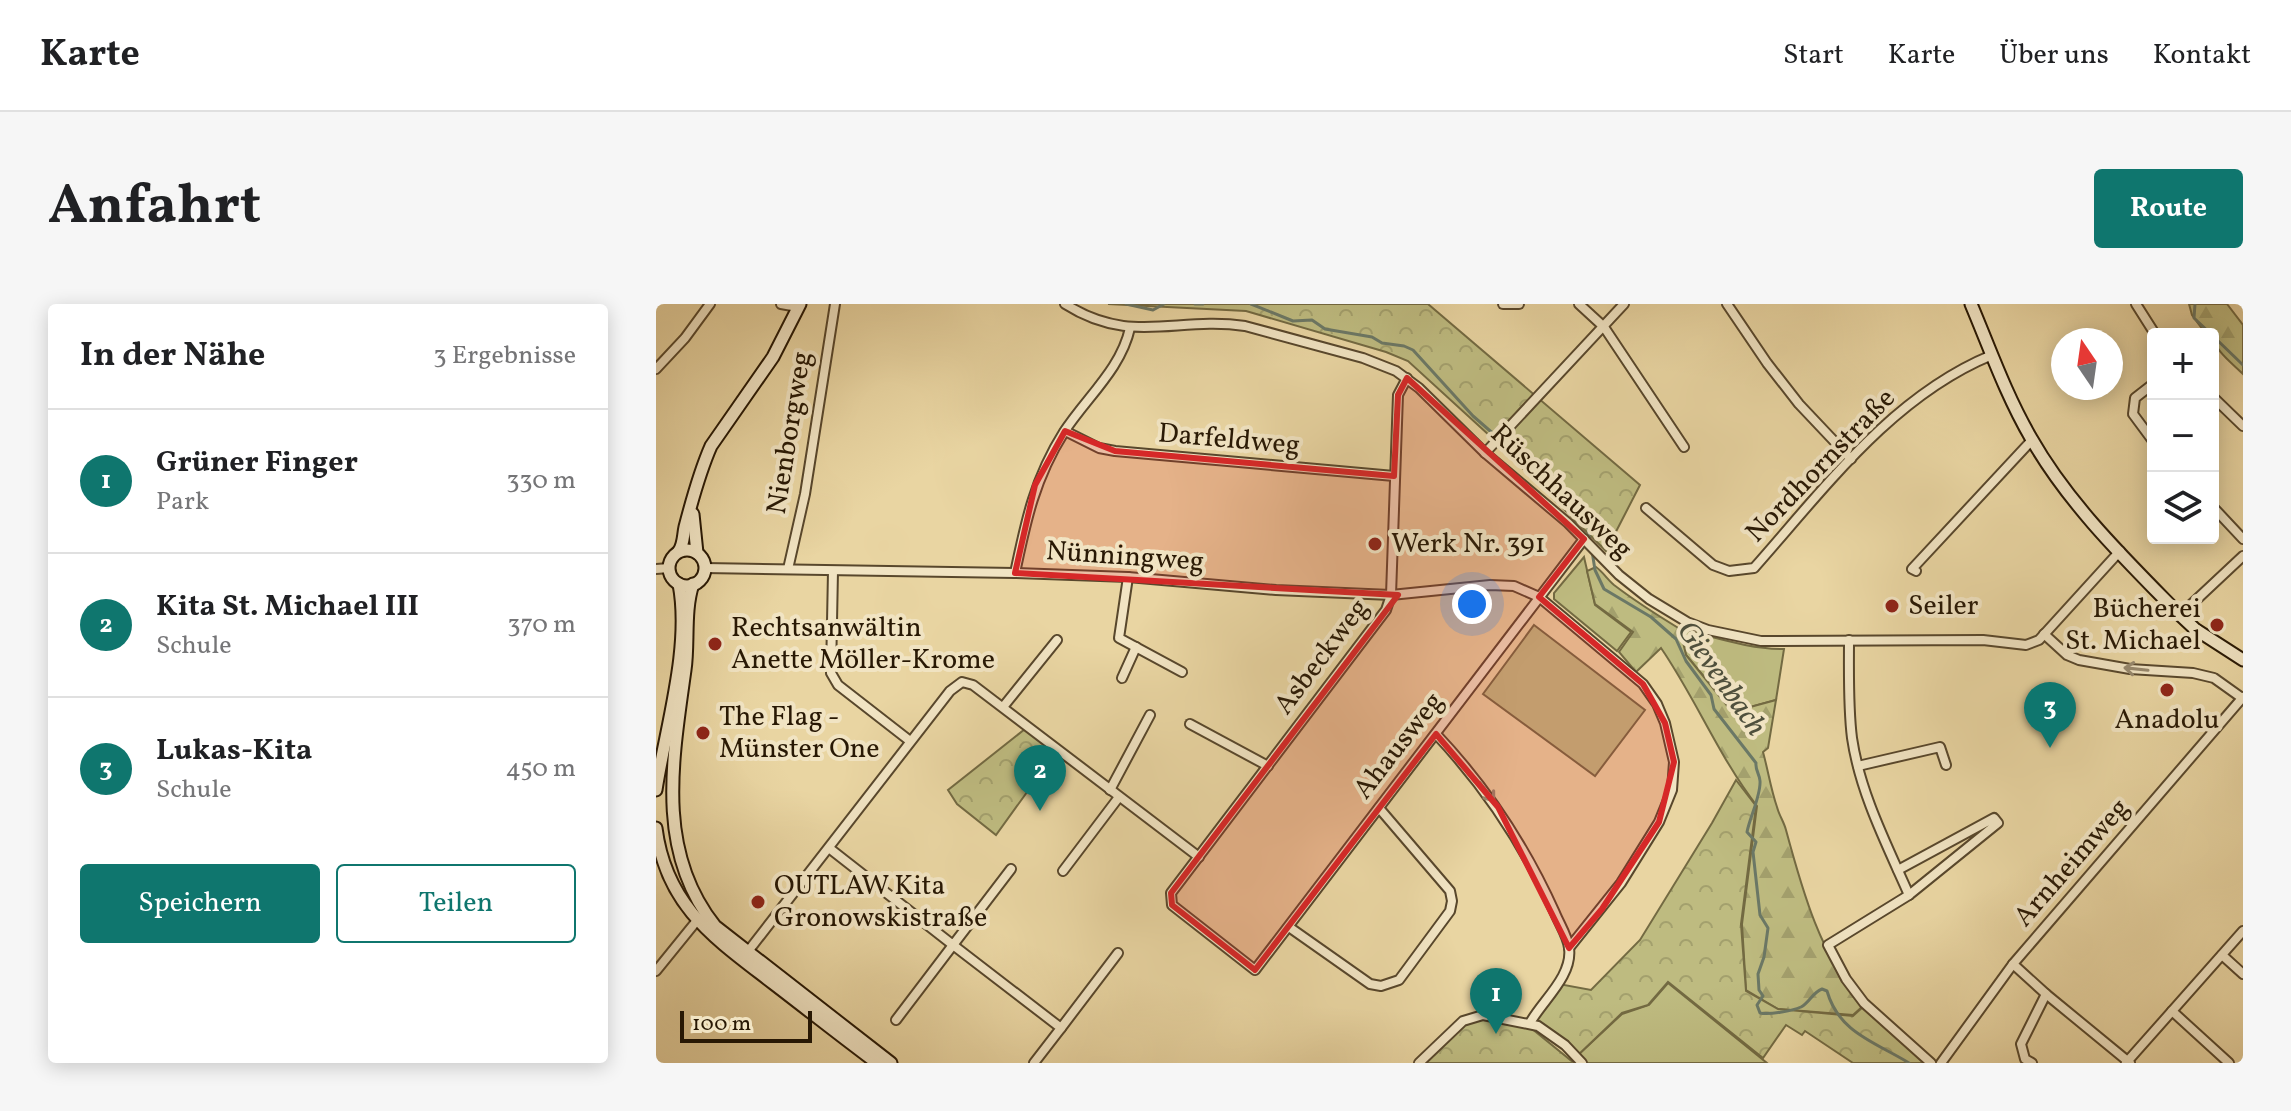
<!DOCTYPE html>
<html lang="de">
<head>
<meta charset="utf-8">
<style>
  :root { --surface:#fff; --page:#f6f6f6; --text:#202124; --muted:#757577; --line:#e0e0e0; --accent:#0f766e }
  body { margin:0; font-family:Vollkorn,serif; background:var(--page); color:var(--text) }
  .controls { position:absolute; right:24px; top:24px; display:grid; overflow:hidden; border-radius:8px; box-shadow:0 4px 20px #0003 }
  .controls button { width:72px; height:72px; display:grid; place-items:center; padding:0; border:0; border-bottom:2px solid var(--line); background:var(--surface); color:var(--text); font:40px sans-serif }
  .compass { position:absolute; left:1395px; top:24px; width:72px; height:72px; border-radius:50%; background:var(--surface); box-shadow:0 4px 20px #0003; rotate:347deg }
  .scale { position:absolute; left:24px; bottom:20px; width:132px; box-sizing:border-box; padding-left:8px; border:4px solid #281804; border-top:0; font-size:22px; line-height:28px; white-space:nowrap; color:#281804; -webkit-text-stroke:6px #f1e4c3; paint-order:stroke }
  .you { position:absolute; left:816px; top:300px; width:28px; height:28px; margin:-20px; border:6px solid #fff; border-radius:50%; background:#1a73e8; box-shadow:0 0 0 12px #1a73e833 }
  .badge { display:grid; place-items:center; width:52px; height:52px; border-radius:50%; background:var(--accent); color:#fff; font-size:26px; font-weight:700 }
  .pin { position:absolute; translate:-50% -66px; filter:drop-shadow(0 2px 4px #0008) }
  .pin::after { content:''; position:absolute; top:42px; width:28px; height:24px; background:inherit; clip-path:polygon(0 0,100% 0,50% 100%) }
  .list { margin:0; padding:0; list-style:none }
  h2 { display:flex; justify-content:space-between; align-items:center; height:104px; margin:0; padding:0 32px; font-size:34px }
  h2 small { font-size:26px; font-weight:400; color:var(--muted) }
  .list li { display:grid; grid-template-columns:52px 1fr auto; gap:24px; align-items:center; box-sizing:border-box; height:144px; padding:0 32px; border-top:2px solid var(--line) }
  .list b { display:block; font-size:30px; white-space:nowrap }
  .list p { margin:0; font-size:26px; white-space:nowrap; color:var(--muted) }
  .list em { font-size:26px; font-style:normal; color:var(--muted) }
  .actions { display:flex; gap:16px; padding:24px 32px }
  .actions a { flex:1; padding:18px 0; border:2px solid var(--accent); border-radius:8px; text-align:center; font-size:28px; color:var(--accent) }
  .actions .main { background:var(--accent); color:#fff }
  .icon { flex:none; width:44px; height:44px; fill:none; stroke:currentColor; stroke-width:2; stroke-linecap:round; stroke-linejoin:round }
  .map { position:relative; flex:none; width:1587px; height:759px; overflow:hidden; border-radius:8px }
  header { display:flex; align-items:center; gap:48px; box-sizing:border-box; height:112px; padding:0 40px; background:var(--surface); border-bottom:2px solid var(--line) }
  header strong { font-size:38px }
  nav { display:flex; gap:44px; margin-inline-start:auto; font-size:28px }
  .intro { display:flex; align-items:center; justify-content:space-between; box-sizing:border-box; height:192px; padding:0 48px }
  h1 { margin:0; font-size:56px }
  .button { padding:20px 36px; border-radius:8px; background:var(--accent); color:#fff; font-size:28px; font-weight:700 }
  main { display:flex; gap:48px; padding:0 48px }
  aside { flex:1; background:var(--surface); border-radius:8px; box-shadow:0 4px 20px #0003 }
  .map>svg:first-child { display:block }
  .grass { fill:#bebb80; stroke:#736a42; stroke-width:2 }
  .forest { fill:url(#forest-firs); stroke:#736a42; stroke-width:2 }
  .park { fill:url(#park-crowns); stroke:#736a42; stroke-width:2 }
  .lines { fill:none; stroke-linecap:round; stroke-linejoin:round }
  .stream { stroke:#6b7866; stroke-width:3 }
  .street-casing { stroke:#58472c; stroke-width:12 }
  .secondary-casing { stroke:#281804; stroke-width:15 }
  .street { stroke:#f1e4c3; stroke-width:8 }
  .secondary { stroke:#f1e4c3; stroke-width:11 }
  .oneway { stroke:#97886d }
  .marked { fill:#d62828; fill-opacity:0.2; stroke:#d62828; stroke-width:6; stroke-linejoin:round }
  .poi-dot { fill:#8f2418; stroke:#f1e4c3; stroke-width:3 }
  .labels { text-anchor:middle; dominant-baseline:central; stroke-width:8; stroke-linejoin:round; paint-order:stroke }
  .street-label { font-size:28px; fill:#281804; stroke:#f1e4c3 }
  .poi-label { font-size:28px; fill:#281804; stroke:#f1e4c3; text-anchor:start }
  .water-label { font-size:30px; font-style:italic; fill:#4f503d; stroke:#f1e4c3 }
</style>
</head>
<body>
<header>
<strong>Karte</strong>
<nav><a>Start</a><a>Karte</a><a>Über uns</a><a>Kontakt</a></nav>
</header>
<div class="intro"><h1>Anfahrt</h1><a class="button">Route</a></div>
<main>
<aside>
<h2>In der Nähe<small>3 Ergebnisse</small></h2>
<ul class="list">
<li><span class="badge">1</span><div><b>Grüner Finger</b><p>Park</p></div><em>330 m</em></li>
<li><span class="badge">2</span><div><b>Kita St. Michael III</b><p>Schule</p></div><em>370 m</em></li>
<li><span class="badge">3</span><div><b>Lukas-Kita</b><p>Schule</p></div><em>450 m</em></li>
</ul>
<div class="actions"><a class="main">Speichern</a><a>Teilen</a></div>
</aside>
<div class="map">
<svg width="1587" height="759" viewBox="0 0 1587 759">
  <defs>
    <pattern id="forest-firs" width="22" height="20" patternUnits="userSpaceOnUse" patternTransform="scale(2)"><rect width="22" height="20" fill="#bebb80"/><path d="M5 1l3.5 6h-7zM16 11l3.5 6h-7z" fill="#a3a06d"/></pattern>
    <pattern id="park-crowns" width="20" height="18" patternUnits="userSpaceOnUse" patternTransform="scale(2)"><rect width="20" height="18" fill="#bebb80"/><path d="M2 6a3 3 0 1 1 6 0M12 15a3 3 0 1 1 6 0" fill="none" stroke="#a3a06d"/></pattern>
  </defs>
  <rect width="100%" height="100%" fill="#e9d5a2"/>
  <filter id="stains"><feTurbulence type="fractalNoise" baseFrequency=".0025" numOctaves="4"/><feColorMatrix values="0 0 0 0 .2 0 0 0 0 .09 0 0 0 0 .02 0 0 0 .5 -.17"/></filter>
  <radialGradient id="worn" r=".72"><stop offset=".6" stop-color="#630" stop-opacity="0"/><stop offset="1" stop-color="#630" stop-opacity=".3"/></radialGradient>
  <!-- grass -->
  <g class="grass">
    <path d="M928 253 939 301 975 328 961 347 898 295V289Z"/>
    <path d="M878 321 989 406 939 472 827 390Z"/>
    <path d="M1024 325C1059 333 1092 345 1128 345L1120 396 1087 405 1074 404 1030 351Z"/>
    <path d="M1012 679 1111 759H928L921 752 966 710 993 701Z"/>
  </g>
  <!-- forest -->
  <g class="forest">
    <path d="M1533 0H1571L1587 21V70C1576 59 1557 46 1557 30H1550L1536 11Z"/>
    <path d="M940 263C947 268 951 275 958 281 979 297 1001 311 1024 325L1030 351 1073 404 1087 405 1120 396 1112 444 1107 448C1112 466 1115 486 1121 503 1123 511 1128 518 1130 526 1147 589 1164 650 1207 702L1197 711 1122 705 1090 686 1086 620 1101 502C1063 453 1040 395 1005 344L980 368 963 348 977 328 939 300 931 267Z"/>
  </g>
  <!-- park -->
  <g class="park">
    <path d="M452 0H772L984 181 950 247 834 132 752 57 730 48 590 7Z"/>
    <path d="M369 425 400 448 340 531 301 500 292 486Z"/>
    <path d="M1080 476 1100 502 1085 620 1090 687 1122 705 1197 712 1208 702 1278 759H1197L1149 727 1146 731 1130 721 1107 754 1012 678 992 701 966 709 921 752 874 715 903 680 935 686 984 636 1056 519Z"/>
    <path d="M824 712 870 720 918 759H765L808 720Z"/>
  </g>
  <g class="lines">
    <!-- stream -->
    <g class="stream">
      <path d="M470 0 497 6 508 0"/>
      <path d="M539 0H547"/>
      <path d="M595 0 637 17 656 16 669 25 716 33 726 39 748 42 757 46 817 112 864 153 877 168 895 179 903 191 921 203 931 216 934 239"/>
      <path d="M1539 0 1538 14 1555 30"/>
      <path d="M1557 32 1587 61"/>
      <path d="M936 247 939 266 948 285 995 313 1020 335 1030 357 1055 391 1058 405 1100 459C1099 466 1104 471 1104 477 1105 491 1094 513 1091 528L1100 538 1097 548 1104 611 1112 624 1108 653 1102 670 1103 686 1107 692 1101 701 1104 709C1113 711 1136 707 1145 703 1154 698 1156 689 1166 685L1171 687C1183 729 1219 738 1253 759"/>
    </g>
    <defs>
      <g id="street">
        <path d="M125 0 142 3"/>
        <path d="M409 0C475 42 520 12 589 22L707 54 740 67 763 84 829 149 912 219 963 271 993 295 1031 318 1052 326 1105 337 1327 336 1370 341 1383 336 1464 247"/>
        <path d="M847 0H863"/>
        <path d="M923 0 948 23 1028 143"/>
        <path d="M1071 0 1111 59 1143 100 1195 155"/>
        <path d="M1480 0 1499 30"/>
        <path d="M0 65 29 34 54 0"/>
        <path d="M751 74 742 91 735 291 730 306 515 589 516 601 599 666 928 235"/>
        <path d="M1497 80 1479 94 1477 110 1497 137"/>
        <path d="M1557 93 1587 122"/>
        <path d="M409 127 443 144 459 147 738 172"/>
        <path d="M829 149 968 0"/>
        <path d="M1557 203 1587 235"/>
        <path d="M990 204 1057 261 1073 267 1098 264C1168 185 1236 92 1336 51"/>
        <path d="M49 264 359 269 472 273 620 286 735 291 834 281 858 282 883 293 987 380 1001 400 1009 419 1018 458 1016 486 1003 518 965 579 913 644"/>
        <path d="M0 265 13 264"/>
        <path d="M132 265 149 190 179 0"/>
        <path d="M177 267 175 369 182 381 254 437"/>
        <path d="M1260 267 1256 265 1376 136"/>
        <path d="M359 269C370 216 379 174 408 128 430 94 465 65 474 24"/>
        <path d="M472 273 463 334 526 368"/>
        <path d="M1524 311 1587 252"/>
        <path d="M1388 330 1411 351 1423 356 1474 365 1537 369 1558 374 1586 394"/>
        <path d="M1193 336C1193 368 1192 402 1196 434 1204 489 1231 541 1253 591"/>
        <path d="M466 374 480 343"/>
        <path d="M347 403 401 336"/>
        <path d="M534 420 612 462"/>
        <path d="M780 430C830 483 869 542 899 609 903 619 912 633 913 644 917 672 886 697 874 719"/>
        <path d="M1202 462 1284 443 1290 461"/>
        <path d="M454 486 494 411"/>
        <path d="M173 544 297 641 355 565"/>
        <path d="M1242 566 1338 514 1342 519 1253 591 1172 641 1190 675 1208 699 1275 759"/>
        <path d="M407 567 463 493"/>
        <path d="M633 623 714 680 725 682 743 676 794 607 796 597 794 587 723 504"/>
        <path d="M90 650 294 387 306 378 317 381 543 553"/>
        <path d="M1566 651 1587 670"/>
        <path d="M1357 660 1390 690 1365 740 1369 755 1376 759"/>
        <path d="M0 667 43 614"/>
        <path d="M1390 690 1474 759"/>
        <path d="M1516 707 1573 759"/>
        <path d="M240 716 297 641 405 724 378 759"/>
        <path d="M405 724 462 649"/>
        <path d="M763 759 807 717 827 711 882 722 909 741 926 759"/>
        <path d="M1285 759 1357 660 1587 393"/>
        <path d="M1470 759 1587 627"/>
      </g>
      <g id="secondary">
        <path d="M1315 0C1334 45 1350 91 1375 134 1413 201 1471 257 1524 311L1539 325 1587 356"/>
        <path d="M37 210 41 249"/>
        <circle cx="31" cy="264" r="18"/>
        <path d="M23 247C28 239 27 232 29 223 36 196 44 167 55 142L117 53 144 0"/>
        <path d="M37 280C28 307 33 339 29 366 16 459 0 548 59 622L235 759"/>
        <path d="M0 486C10 422 35 343 23 280"/>
        <path d="M0 524C10 603 60 635 118 680 152 706 186 733 221 759"/>
      </g>
    </defs>
    <!-- street casing -->
    <use href="#street" class="street-casing"/>
    <!-- secondary casing -->
    <use href="#secondary" class="secondary-casing"/>
    <!-- street -->
    <use href="#street" class="street"/>
    <!-- secondary -->
    <use href="#secondary" class="secondary"/>
  </g>
  <!-- one-way arrows -->
  <defs><path id="oneway-shaft" d="M-6 0H5M1.5-3L5.5 0L1.5 3" fill="none" stroke-width="1.6" stroke-linecap="round" stroke-linejoin="round" transform="scale(2)"/></defs>
  <g class="oneway">
    <use href="#oneway-shaft" transform="translate(1480 365) rotate(-174)"/>
    <use href="#oneway-shaft" transform="translate(831 488) rotate(53)"/>
  </g>
  <!-- marked area -->
  <path class="marked" d="M751 74 928 235 883 293 987 380 1009 419 1018 458 1003 518 946 605 913 644 842 503 780 430 599 666 516 601 515 589 742 291 359 269 379 181 409 127 459 147 738 172 742 91Z"/>
  <!-- markers -->
  <g class="poi-dot">
    <circle cx="719" cy="240" r="8"/>
    <circle cx="1236" cy="302" r="8"/>
    <circle cx="1561" cy="321" r="8"/>
    <circle cx="59" cy="340" r="8"/>
    <circle cx="1511" cy="386" r="8"/>
    <circle cx="47" cy="429" r="8"/>
    <circle cx="102" cy="598" r="8"/>
  </g>
  <g class="labels">
    <!-- street labels -->
    <g class="street-label">
      <text transform="translate(134 129) rotate(-81)">Nienborgweg</text>
      <text transform="translate(573 136) rotate(5)">Darfeldweg</text>
      <text transform="translate(1165 162) rotate(-46)">Nordhornstraße</text>
      <text transform="translate(905 188) rotate(43)">Rüschhausweg</text>
      <text transform="translate(469 253) rotate(4)">Nünningweg</text>
      <text transform="translate(666 353) rotate(-53)">Asbeckweg</text>
      <text transform="translate(743 442) rotate(-52)">Ahausweg</text>
      <text transform="translate(1416 559) rotate(-49)">Arnheimweg</text>
    </g>
    <!-- poi labels -->
    <g class="poi-label">
      <text x="735" y="240">Werk Nr. 391</text>
      <text x="1252" y="302">Seiler</text>
      <text x="1545" y="305" text-anchor="end">Bücherei<tspan x="1545" dy="32">St. Michael</tspan></text>
      <text x="75" y="324">Rechtsanwältin<tspan x="75" dy="32">Anette Möller-Krome</tspan></text>
      <text x="63" y="413">The Flag -<tspan x="63" dy="32">Münster One</tspan></text>
      <text x="1511" y="416" text-anchor="middle">Anadolu</text>
      <text x="118" y="582">OUTLAW Kita<tspan x="118" dy="32">Gronowskistraße</tspan></text>
    </g>
    <!-- water labels -->
    <g class="water-label">
      <text transform="translate(1065 375) rotate(55)">Gievenbach</text>
    </g>
  </g>
  <rect width="100%" height="100%" filter="url(#stains)"/>
  <rect width="100%" height="100%" fill="url(#worn)"/>
</svg>
<div class="controls">
<button>+</button>
<button>−</button>
<button><svg class="icon" aria-label="layers" viewBox="0 0 24 24"><path d="M12 4l9 5-9 5-9-5zM3 14l9 5 9-5"/></svg></button>
</div>
<svg class="compass" viewBox="-18 -18 36 36"><path d="M0-13l5 13h-10z" fill="#e53935"/><path d="M0 13l5-13h-10z" fill="#757577"/></svg>
<div class="scale">100 m</div>
<div class="you"></div>
<div class="pin badge" style="left:840px;top:730px">1</div>
<div class="pin badge" style="left:384px;top:507px">2</div>
<div class="pin badge" style="left:1394px;top:444px">3</div>
</div>
</main>
</body>
</html>
